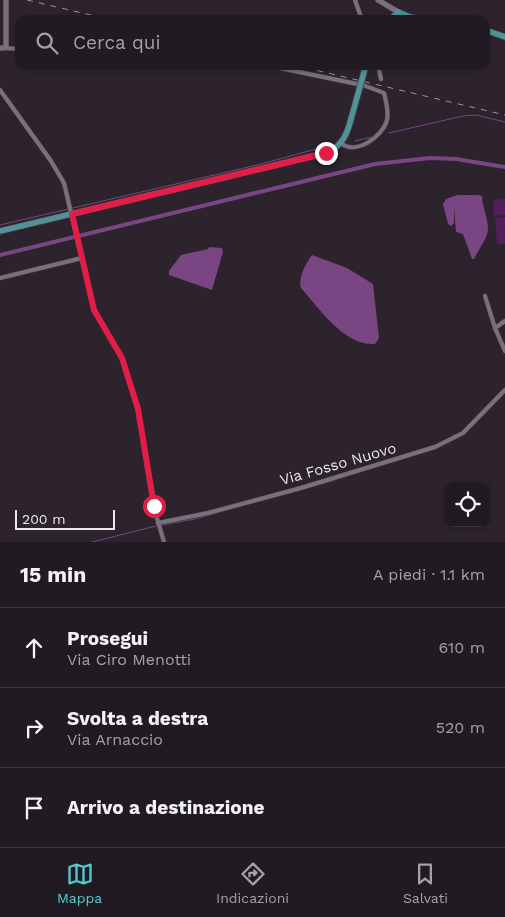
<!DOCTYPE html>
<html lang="it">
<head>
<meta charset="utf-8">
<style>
  :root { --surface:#211a22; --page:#29232a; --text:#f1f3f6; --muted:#a2a1a5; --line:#3e3840; --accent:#52cdcf }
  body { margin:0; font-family:"Work Sans",sans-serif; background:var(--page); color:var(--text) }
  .controls { position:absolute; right:15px; bottom:15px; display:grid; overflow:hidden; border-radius:10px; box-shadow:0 1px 4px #0004 }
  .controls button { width:45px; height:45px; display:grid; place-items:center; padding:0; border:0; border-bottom:1px solid var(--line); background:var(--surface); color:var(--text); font:25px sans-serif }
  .scale { position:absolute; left:15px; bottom:12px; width:100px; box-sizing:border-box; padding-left:5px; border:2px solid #ece6ed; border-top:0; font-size:14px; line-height:18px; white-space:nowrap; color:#ece6ed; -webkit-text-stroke:4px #2c232d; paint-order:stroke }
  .stop { position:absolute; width:15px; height:15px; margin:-11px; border:4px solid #e11d48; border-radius:50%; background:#fff }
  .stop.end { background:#e11d48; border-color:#fff; box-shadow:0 1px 5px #0008 }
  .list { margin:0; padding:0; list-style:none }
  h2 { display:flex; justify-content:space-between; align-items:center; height:65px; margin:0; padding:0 20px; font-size:21px }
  h2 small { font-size:16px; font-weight:400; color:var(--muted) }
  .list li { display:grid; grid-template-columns:32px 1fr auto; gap:15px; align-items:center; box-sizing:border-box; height:80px; padding:0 20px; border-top:1px solid var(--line) }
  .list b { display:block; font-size:19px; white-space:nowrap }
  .list p { margin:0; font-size:16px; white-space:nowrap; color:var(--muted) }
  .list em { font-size:16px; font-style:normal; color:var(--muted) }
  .icon { flex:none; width:28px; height:28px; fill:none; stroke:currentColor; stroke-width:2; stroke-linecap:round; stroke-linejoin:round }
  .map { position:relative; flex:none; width:505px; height:542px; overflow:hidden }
  .search { position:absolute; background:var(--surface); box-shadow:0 1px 4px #0004; left:15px; right:15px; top:15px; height:55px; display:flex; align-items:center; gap:12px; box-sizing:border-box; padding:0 18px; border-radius:15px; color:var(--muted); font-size:19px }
  .sheet { height:305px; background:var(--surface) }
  nav { display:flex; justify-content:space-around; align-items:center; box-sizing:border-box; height:70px; border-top:1px solid var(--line); background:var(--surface); font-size:14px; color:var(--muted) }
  nav a { display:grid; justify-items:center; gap:2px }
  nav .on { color:var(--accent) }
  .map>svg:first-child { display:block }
  .green { fill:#521f5a }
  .water { fill:#7a4583 }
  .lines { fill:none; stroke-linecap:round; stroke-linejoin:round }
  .stream { stroke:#7a4583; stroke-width:1 }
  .canal { stroke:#7a4583; stroke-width:4 }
  .street-casing { stroke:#48404a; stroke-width:5 }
  .secondary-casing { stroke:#48404a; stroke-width:6 }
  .primary-casing { stroke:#48404a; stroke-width:7 }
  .street { stroke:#7a6f7b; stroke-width:4 }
  .secondary { stroke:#7a6f7b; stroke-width:5 }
  .primary { stroke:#509298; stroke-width:5.5 }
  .rail { stroke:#99929a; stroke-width:1; stroke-dasharray:6 6; stroke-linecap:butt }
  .primary-bridge-casing { stroke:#48404a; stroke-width:7; stroke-linecap:butt }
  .primary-bridge { stroke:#509298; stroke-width:5.5 }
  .route { stroke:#e11d48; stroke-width:6 }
  .labels { text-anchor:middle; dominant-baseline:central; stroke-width:5; stroke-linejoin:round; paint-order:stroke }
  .street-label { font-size:15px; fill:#ece6ed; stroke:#2c232d }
</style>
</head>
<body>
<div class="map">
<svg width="505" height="542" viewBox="0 0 505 542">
  <rect width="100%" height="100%" fill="#2c232d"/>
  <!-- green -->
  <g class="green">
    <path d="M505 199V215L494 216 493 200Z"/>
    <path d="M505 217V244L497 245 495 218Z"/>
  </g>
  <!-- water -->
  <g class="water">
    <path d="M457 195H479L482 196C482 208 492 225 486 237 483 244 478 251 474 259H472L463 234 456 232 454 208V223L451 226 448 224 443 204 446 199Z"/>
    <path d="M209 247 222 248 223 252 212 290 169 275V271L181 255 208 249Z"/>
    <path d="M312 255 347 268 373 284 379 338 375 344C344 346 320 309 301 288 298 278 306 263 312 255Z"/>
  </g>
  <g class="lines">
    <!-- stream -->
    <g class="stream">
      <path d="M389 133 463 116 476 115 505 122"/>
      <path d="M355 141 372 137"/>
      <path d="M0 225 257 165 331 145"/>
      <path d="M322 484 335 480"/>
      <path d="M162 525 195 519 233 508"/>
      <path d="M92 542 156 526"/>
    </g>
    <!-- canal -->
    <path class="canal" d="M0 255 375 164 430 158 456 159 505 167"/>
    <defs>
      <g id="street">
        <path d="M355 0 362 20"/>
        <path d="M4 48 20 49"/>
        <path d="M252 65 275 67 357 84"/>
        <path d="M378 65 381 79"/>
        <path d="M0 90 51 161 64 183 94 310 122 358 138 409 156 515 164 542"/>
        <path d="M341 143C356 156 383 136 387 120 389 111 386 101 384 93L363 85"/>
        <path d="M0 278 82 258"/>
        <path d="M485 296 495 328 505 351"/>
        <path d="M495 328 505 321"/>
        <path d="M158 523 208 513 301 488 435 447 463 433 505 390"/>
      </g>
      <g id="secondary">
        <path d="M378 0 400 13 399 14"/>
        <path d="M0 48H4L6 46V0"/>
      </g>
      <g id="primary">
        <path d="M390 20 398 12 410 17 428 20"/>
        <path d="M485 30 505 37"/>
        <path d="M0 231 326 153C342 146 347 135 351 119"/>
      </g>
    </defs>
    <!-- street casing -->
    <use href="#street" class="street-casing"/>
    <!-- secondary casing -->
    <use href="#secondary" class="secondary-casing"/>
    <!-- primary casing -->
    <use href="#primary" class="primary-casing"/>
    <!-- street -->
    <use href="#street" class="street"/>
    <!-- secondary -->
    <use href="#secondary" class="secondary"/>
    <!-- primary -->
    <use href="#primary" class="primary"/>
    <!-- rail -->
    <g class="rail">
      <path d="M27 0 112 20"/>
      <path d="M294 65 505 115"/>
    </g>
    <defs>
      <path id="primary-bridge" d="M351 119 366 65"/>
    </defs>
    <!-- primary-bridge casing -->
    <use href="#primary-bridge" class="primary-bridge-casing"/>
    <!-- primary-bridge -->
    <use href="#primary-bridge" class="primary-bridge"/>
  </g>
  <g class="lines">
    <!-- route -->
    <path class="route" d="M154 506 138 409 122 358 94 310 72 214 326 153"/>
  </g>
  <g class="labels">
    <!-- street labels -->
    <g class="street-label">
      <text transform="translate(338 464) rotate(-16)">Via Fosso Nuovo</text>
    </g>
  </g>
</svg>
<div class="controls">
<button><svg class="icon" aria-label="locate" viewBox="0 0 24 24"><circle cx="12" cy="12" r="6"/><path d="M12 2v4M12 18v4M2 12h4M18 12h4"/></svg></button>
</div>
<div class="scale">200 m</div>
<div class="stop" style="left:154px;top:506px"></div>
<div class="stop end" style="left:326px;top:153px"></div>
<div class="search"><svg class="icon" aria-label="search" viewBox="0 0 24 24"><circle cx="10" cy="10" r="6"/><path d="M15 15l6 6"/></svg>Cerca qui</div>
</div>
<section class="sheet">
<h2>15 min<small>A piedi · 1.1 km</small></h2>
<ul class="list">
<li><svg class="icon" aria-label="ahead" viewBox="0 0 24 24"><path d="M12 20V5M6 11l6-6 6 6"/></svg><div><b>Prosegui</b><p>Via Ciro Menotti</p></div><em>610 m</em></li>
<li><svg class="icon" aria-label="right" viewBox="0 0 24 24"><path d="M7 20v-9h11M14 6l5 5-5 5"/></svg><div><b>Svolta a destra</b><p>Via Arnaccio</p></div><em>520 m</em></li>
<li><svg class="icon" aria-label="arrive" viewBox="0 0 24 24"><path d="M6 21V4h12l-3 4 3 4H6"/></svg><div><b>Arrivo a destinazione</b></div></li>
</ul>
</section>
<nav>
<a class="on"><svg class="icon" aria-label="map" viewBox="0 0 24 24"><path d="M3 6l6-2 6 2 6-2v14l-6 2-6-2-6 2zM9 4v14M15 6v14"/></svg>Mappa</a>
<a><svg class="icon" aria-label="directions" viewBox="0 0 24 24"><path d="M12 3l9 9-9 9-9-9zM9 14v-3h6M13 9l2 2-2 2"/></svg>Indicazioni</a>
<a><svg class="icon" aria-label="saved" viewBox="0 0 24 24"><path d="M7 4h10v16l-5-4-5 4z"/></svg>Salvati</a>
</nav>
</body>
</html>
